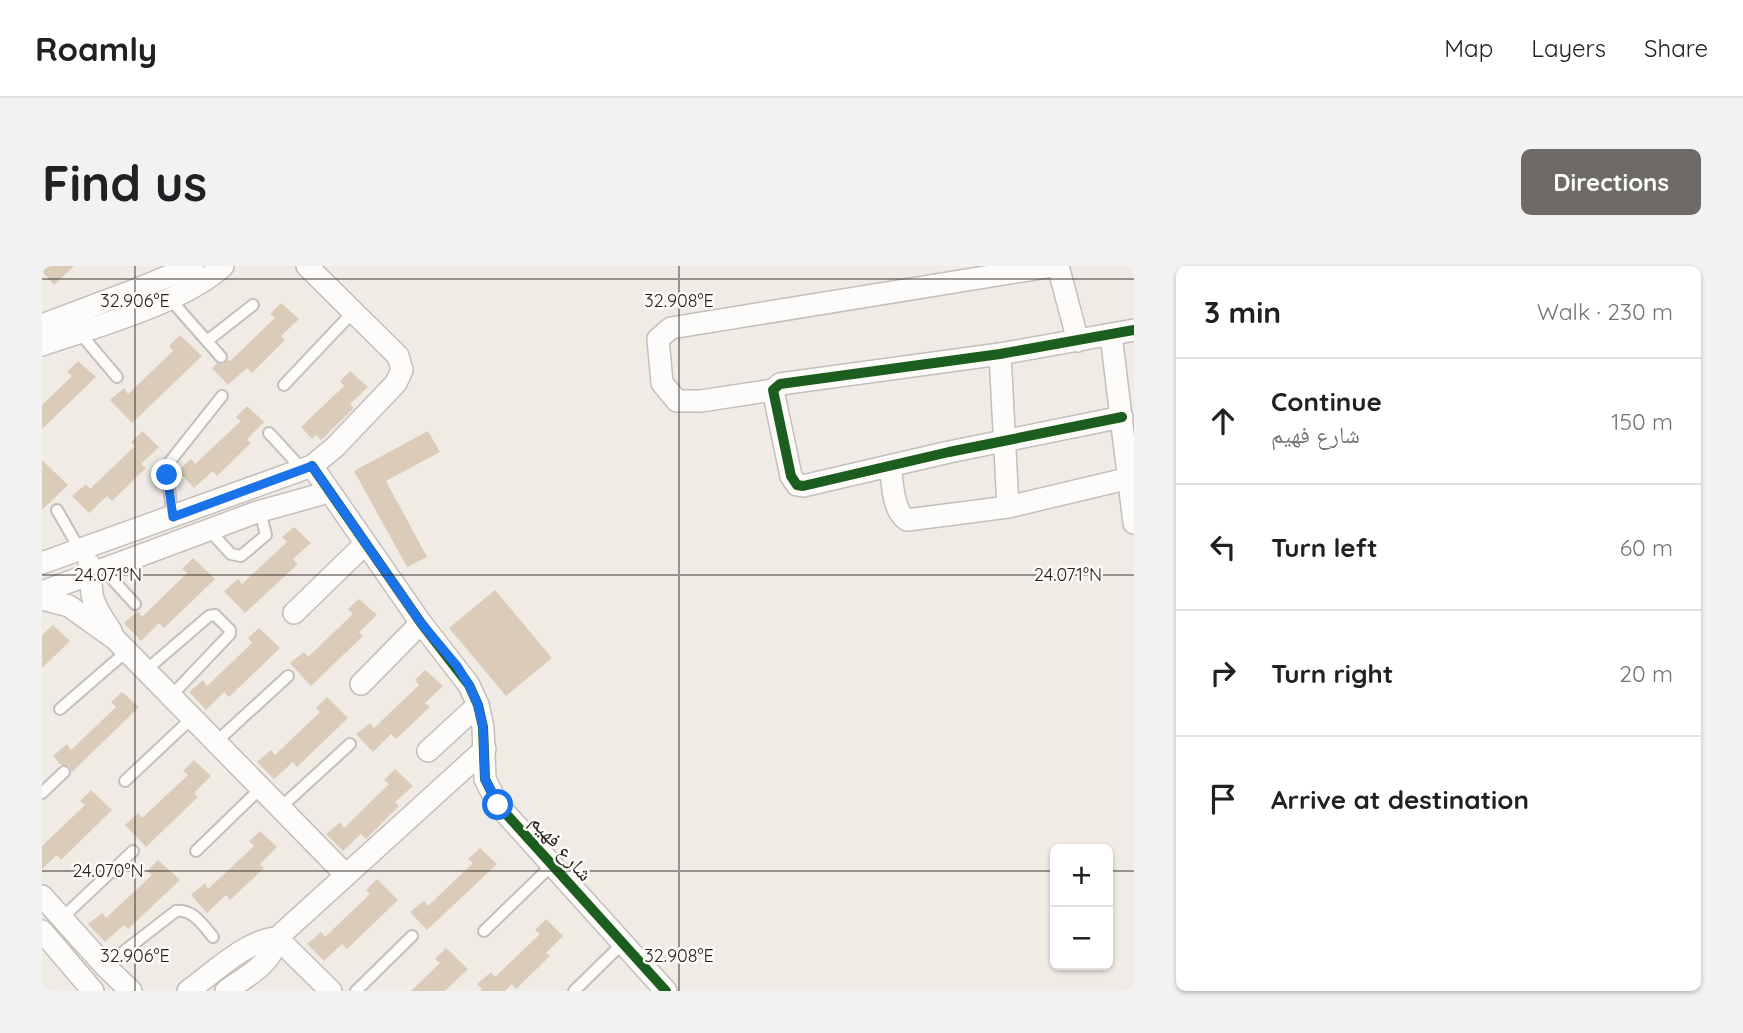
<!DOCTYPE html>
<html lang="en">
<head>
<meta charset="utf-8">
<style>
  :root { --surface:#fff; --page:#f2f2f2; --text:#202124; --muted:#757577; --line:#e0e0e0; --accent:#6e6a65 }
  body { margin:0; font-family:Quicksand,"Noto Naskh Arabic",sans-serif; background:var(--page); color:var(--text) }
  .controls { position:absolute; right:21px; bottom:21px; display:grid; overflow:hidden; border-radius:10px; box-shadow:0 2px 5px #0004 }
  .controls button { width:63px; height:63px; display:grid; place-items:center; padding:0; border:0; border-bottom:2px solid var(--line); background:var(--surface); color:var(--text); font:35px sans-serif }
  .stop { position:absolute; width:21px; height:21px; margin:-16px; border:5px solid #1a73e8; border-radius:50%; background:#fff }
  .stop.end { background:#1a73e8; border-color:#fff; box-shadow:0 2px 7px #0008 }
  .list { margin:0; padding:0; list-style:none }
  h2 { display:flex; justify-content:space-between; align-items:center; height:91px; margin:0; padding:0 28px; font-size:30px }
  h2 small { font-size:23px; font-weight:400; color:var(--muted) }
  .list li { display:grid; grid-template-columns:46px 1fr auto; gap:21px; align-items:center; box-sizing:border-box; height:126px; padding:0 28px; border-top:2px solid var(--line) }
  .list b { display:block; font-size:26px; white-space:nowrap }
  .list p { margin:0; font-size:23px; white-space:nowrap; color:var(--muted) }
  .list em { font-size:23px; font-style:normal; color:var(--muted) }
  .icon { flex:none; width:38px; height:38px; fill:none; stroke:currentColor; stroke-width:2; stroke-linecap:round; stroke-linejoin:round }
  .map { position:relative; flex:none; width:1092px; height:725px; overflow:hidden; border-radius:10px }
  header { display:flex; align-items:center; gap:42px; box-sizing:border-box; height:98px; padding:0 35px; background:var(--surface); border-bottom:2px solid var(--line) }
  header strong { font-size:33px }
  nav { display:flex; gap:38px; margin-inline-start:auto; font-size:24px }
  .intro { display:flex; align-items:center; justify-content:space-between; box-sizing:border-box; height:168px; padding:0 42px }
  h1 { margin:0; font-size:49px }
  .button { padding:18px 32px; border-radius:10px; background:var(--accent); color:#fff; font-size:24px; font-weight:700 }
  main { display:flex; gap:42px; padding:0 42px }
  aside { flex:1; background:var(--surface); border-radius:10px; box-shadow:0 2px 5px #0004 }
  .map>svg:first-child { display:block }
  .building { fill:#dbccb9 }
  .lines { fill:none; stroke-linecap:round; stroke-linejoin:round }
  .lane-casing { stroke:#c3bfbb; stroke-width:14 }
  .street-casing { stroke:#c3bfbb; stroke-width:24 }
  .lane { stroke:#fdfcfb; stroke-width:10 }
  .street { stroke:#fdfcfb; stroke-width:21 }
  .cycleway-casing { stroke:#fefbf6; stroke-width:15 }
  .cycleway { stroke:#1b5e20; stroke-width:10 }
  .route { stroke:#1a73e8; stroke-width:9 }
  .ticks { fill:none; stroke:#27241f; stroke-width:2; stroke-opacity:0.45 }
  .labels { text-anchor:middle; dominant-baseline:central; stroke-width:5; stroke-linejoin:round; paint-order:stroke }
  .street-label { font-size:21px; fill:#27241f; stroke:#fefbf6 }
  .ticks-label { font-size:18px; text-anchor:middle; fill:#27241f; stroke:#fefbf6; stroke-width:5; stroke-linejoin:round; paint-order:stroke }
</style>
</head>
<body>
<header>
<strong>Roamly</strong>
<nav><a>Map</a><a>Layers</a><a>Share</a></nav>
</header>
<div class="intro"><h1>Find us</h1><a class="button">Directions</a></div>
<main>
<div class="map">
<svg width="1092" height="725" viewBox="0 0 1092 725">
  <rect width="100%" height="100%" fill="#f1ebe6"/>
  <!-- building -->
  <g class="building">
    <path d="M0 0H32L12 19 0 5Z"/>
    <path d="M239 37 257 53 239 70 243 74 210 107 205 102 186 119 170 102 175 97 180 99 186 94 188 95 233 52 228 48Z"/>
    <path d="M138 69 160 90 90 157 68 134 82 122 86 128 131 85 127 80Z"/>
    <path d="M36 95 54 111 0 163V139L30 110 25 106Z"/>
    <path d="M308 105 326 121 308 138 312 142 279 174 274 169 270 173 259 161 302 120 298 115Z"/>
    <path d="M205 140 222 156 205 173 209 177 175 210 171 205 152 222 136 205 149 193 153 198 199 155 194 151Z"/>
    <path d="M100 165 117 181 99 198 104 202 70 235 65 230 47 247 30 230 44 218 48 223 93 180 89 176Z"/>
    <path d="M386 165 398 186 344 215 385 291 365 301 312 205Z"/>
    <path d="M0 194 26 219 0 244Z"/>
    <path d="M252 261 269 277 251 293 256 298 203 347 182 325 196 313 200 318 245 276 240 271Z"/>
    <path d="M151 292 173 313 122 362 117 357 99 375 82 357 96 345 100 351 145 307 140 303Z"/>
    <path d="M453 324 510 392 464 430 407 362Z"/>
    <path d="M317 333 335 349 317 366 321 370 269 420 248 397 262 386 266 391 311 348 306 343Z"/>
    <path d="M11 359 28 375 0 402V369Z"/>
    <path d="M217 362 238 382 187 431 182 426 164 444 147 426 161 414 165 420 210 377 206 372Z"/>
    <path d="M383 404 401 420 383 437 388 441 354 473 349 468 331 486 314 468 328 457 332 462 377 419 373 414Z"/>
    <path d="M80 426 97 441 30 506 27 500 19 499 11 490 25 478 29 484 74 441 69 436Z"/>
    <path d="M285 431 306 452 255 501 251 496 232 513 215 496 229 484 233 489 278 446 274 442Z"/>
    <path d="M152 494 169 510 152 527 156 531 104 581 83 559 96 547 100 552 146 509 141 505Z"/>
    <path d="M353 503 371 520 353 536 357 540 324 573 319 568 301 585 284 568 298 556 302 562 347 518 342 514Z"/>
    <path d="M49 524 70 544 19 594 15 589 0 603V580L43 539 38 535Z"/>
    <path d="M218 565 235 581 218 598 222 602 188 634 184 629 165 647 149 629 163 617 166 623 212 580 207 575Z"/>
    <path d="M438 582 455 598 385 664 368 646 382 635 386 640 431 597 426 593Z"/>
    <path d="M116 594 138 614 86 663 82 659 63 676 46 658 60 647 64 652 110 609 105 605Z"/>
    <path d="M335 613 356 634 305 683 300 678 282 695 265 678 279 666 283 671 328 628 324 624Z"/>
    <path d="M504 653 521 670 504 687 508 690 474 723 470 718 463 725H438L440 723 435 718 449 706 453 711 498 668 493 664Z"/>
    <path d="M404 682 426 703 403 725H369L398 697 393 693Z"/>
  </g>
  <g class="lines">
    <defs>
      <g id="lane">
        <path d="M127 32 179 91"/>
        <path d="M37 66 75 111"/>
        <path d="M165 75 211 39"/>
        <path d="M242 119 311 46"/>
        <path d="M227 167 261 204"/>
        <path d="M15 244 38 284"/>
        <path d="M131 251 125 209 126 198 180 130"/>
        <path d="M167 264 189 288 199 290 224 269 218 245"/>
        <path d="M62 304 93 338"/>
        <path d="M104 404 167 350 173 349 188 364V368L129 430"/>
        <path d="M18 443 85 385"/>
        <path d="M174 476 246 410"/>
        <path d="M83 515 150 452"/>
        <path d="M0 527 22 506"/>
        <path d="M238 542 308 478"/>
        <path d="M154 585 219 522"/>
        <path d="M20 652 91 585"/>
        <path d="M442 665 510 599"/>
        <path d="M63 700 134 645C151 643 161 659 171 671"/>
        <path d="M314 725 370 670"/>
        <path d="M532 725 581 677"/>
      </g>
      <g id="street">
        <path d="M1016 0 1036 75"/>
        <path d="M0 59 93 24 151 0"/>
        <path d="M1069 69 1092 257"/>
        <path d="M0 79C52 61 141 37 181 0"/>
        <path d="M958 88 966 241"/>
        <path d="M731 124 659 135H635L620 117 616 73 629 62 1011 0"/>
        <path d="M1080 151 907 186 761 220 755 219 749 210 731 124 738 118 958 88 1092 64"/>
        <path d="M270 200 379 357 427 419 436 439 441 461 443 513 456 539 624 725"/>
        <path d="M848 200C851 217 850 244 865 254L966 241 1088 212"/>
        <path d="M0 297 270 200 293 181 354 117 360 104 356 90 265 0"/>
        <path d="M47 298C51 308 48 317 50 328 52 341 62 354 69 365"/>
        <path d="M0 326 215 246 287 226"/>
        <path d="M0 333 27 340 73 373 304 609"/>
        <path d="M252 347 323 278"/>
        <path d="M319 418 379 357"/>
        <path d="M386 485 436 439"/>
        <path d="M0 630 63 700 89 725"/>
        <path d="M0 665 51 725"/>
        <path d="M235 672 289 725"/>
        <path d="M146 725C170 708 206 673 235 672"/>
        <path d="M184 725C203 711 231 698 235 672L443 483"/>
      </g>
    </defs>
    <!-- lane casing -->
    <use href="#lane" class="lane-casing"/>
    <!-- street casing -->
    <use href="#street" class="street-casing"/>
    <!-- lane -->
    <use href="#lane" class="lane"/>
    <!-- street -->
    <use href="#street" class="street"/>
    <defs>
      <g id="cycleway">
        <path d="M1080 151 907 186 761 220 755 219 749 210 731 124 738 118 958 88 1092 64"/>
        <path d="M270 200 379 357 427 419 436 439 441 461 443 513 456 539 624 725"/>
      </g>
    </defs>
    <!-- cycleway casing -->
    <use href="#cycleway" class="cycleway-casing"/>
    <!-- cycleway -->
    <use href="#cycleway" class="cycleway"/>
  </g>
  <g class="lines">
    <!-- route -->
    <path class="route" d="M125 209 131 251 270 200 379 357 415 400 427 419 436 439 441 461 443 513 456 539"/>
  </g>
  <!-- ticks -->
  <path class="ticks" d="M93 0V725M637 0V725M0 13H1092M0 309H1092M0 605H1013M1066 605H1092"/>
  <g class="labels">
    <!-- street labels -->
    <g class="street-label">
      <text transform="translate(520 581) rotate(48)">شارع فهيم</text>
    </g>
  </g>
  <g class="ticks-label">
    <text x="93" y="41">32.906°E</text>
    <text x="637" y="41">32.908°E</text>
    <text x="66" y="315">24.071°N</text>
    <text x="1026" y="315">24.071°N</text>
    <text x="66" y="611">24.070°N</text>
    <text x="93" y="696">32.906°E</text>
    <text x="637" y="696">32.908°E</text>
  </g>
</svg>
<div class="controls">
<button>+</button>
<button>−</button>
</div>
<div class="stop" style="left:456px;top:539px"></div>
<div class="stop end" style="left:125px;top:209px"></div>
</div>
<aside>
<h2>3 min<small>Walk · 230 m</small></h2>
<ul class="list">
<li><svg class="icon" aria-label="ahead" viewBox="0 0 24 24"><path d="M12 20V5M6 11l6-6 6 6"/></svg><div><b>Continue</b><p>شارع فهيم</p></div><em>150 m</em></li>
<li><svg class="icon" aria-label="left" viewBox="0 0 24 24"><path d="M17 20v-9H6M10 6l-5 5 5 5"/></svg><div><b>Turn left</b></div><em>60 m</em></li>
<li><svg class="icon" aria-label="right" viewBox="0 0 24 24"><path d="M7 20v-9h11M14 6l5 5-5 5"/></svg><div><b>Turn right</b></div><em>20 m</em></li>
<li><svg class="icon" aria-label="arrive" viewBox="0 0 24 24"><path d="M6 21V4h12l-3 4 3 4H6"/></svg><div><b>Arrive at destination</b></div></li>
</ul>
</aside>
</main>
</body>
</html>
